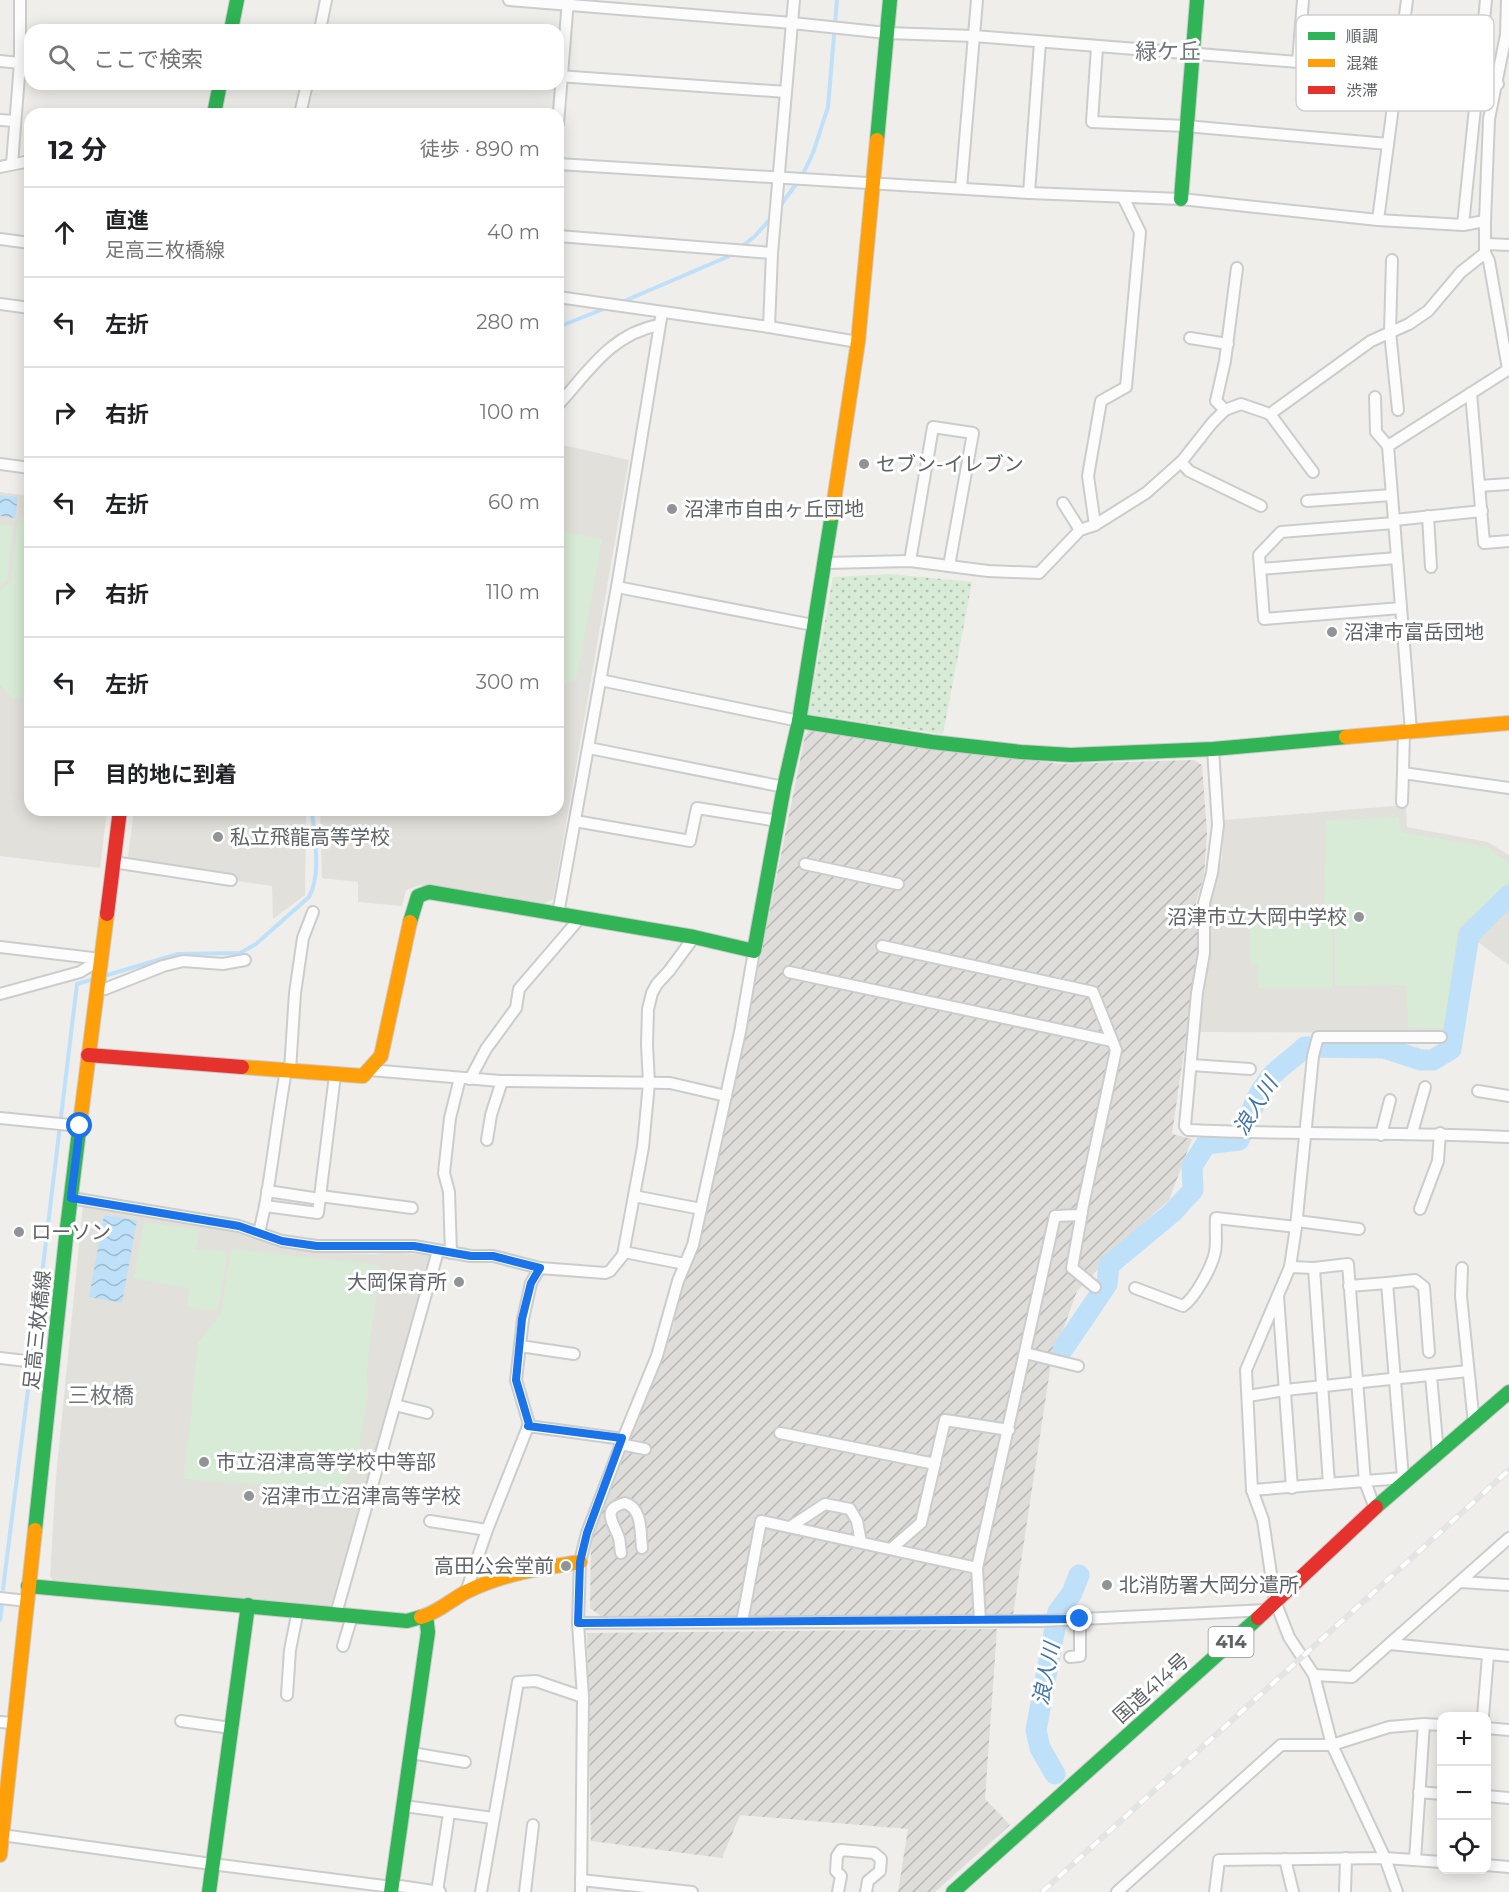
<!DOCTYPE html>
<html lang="ja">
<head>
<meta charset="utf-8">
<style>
  :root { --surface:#fff; --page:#f2f2f2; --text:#202124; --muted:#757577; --line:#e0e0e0 }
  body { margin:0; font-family:Montserrat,"Noto Sans JP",sans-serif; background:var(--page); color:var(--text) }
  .controls { position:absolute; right:18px; bottom:18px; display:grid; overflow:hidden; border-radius:12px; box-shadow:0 3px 15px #0003 }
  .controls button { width:54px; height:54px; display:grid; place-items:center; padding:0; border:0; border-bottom:2px solid var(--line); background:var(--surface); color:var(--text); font:30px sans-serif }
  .stop { position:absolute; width:18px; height:18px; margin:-14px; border:4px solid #1a73e8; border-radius:50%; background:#fff }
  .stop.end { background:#1a73e8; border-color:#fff; box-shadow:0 2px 6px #0008 }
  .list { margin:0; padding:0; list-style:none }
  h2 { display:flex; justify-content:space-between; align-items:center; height:78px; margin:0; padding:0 24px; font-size:26px }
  h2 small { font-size:20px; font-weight:400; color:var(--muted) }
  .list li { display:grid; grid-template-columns:39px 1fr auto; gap:18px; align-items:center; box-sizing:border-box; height:90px; padding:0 24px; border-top:2px solid var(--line) }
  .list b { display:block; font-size:22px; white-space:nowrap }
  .list p { margin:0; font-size:20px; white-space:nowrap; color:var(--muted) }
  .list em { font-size:20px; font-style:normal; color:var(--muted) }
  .icon { flex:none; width:33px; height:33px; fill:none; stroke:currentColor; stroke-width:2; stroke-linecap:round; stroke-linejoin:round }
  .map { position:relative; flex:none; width:1509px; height:1892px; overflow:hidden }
  .search { position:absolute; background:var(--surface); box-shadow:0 3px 15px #0003; left:24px; top:24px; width:540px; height:66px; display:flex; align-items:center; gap:15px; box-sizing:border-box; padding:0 21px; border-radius:18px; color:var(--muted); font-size:22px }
  .panel { position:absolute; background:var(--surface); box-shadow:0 3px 15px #0003; left:24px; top:108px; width:540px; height:708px; border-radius:18px }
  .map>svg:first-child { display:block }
  .industrial { fill:url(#industrial-furrows) }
  .education { fill:#e2e0da }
  .grass { fill:url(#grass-dots) }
  .garden { fill:#d8ebd6 }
  .water { fill:url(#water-waves) }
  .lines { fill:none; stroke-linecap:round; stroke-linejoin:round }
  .stream { stroke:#bfe0f9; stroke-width:4 }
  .river { stroke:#bfe0f9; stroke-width:21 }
  .street-casing { stroke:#cbcccc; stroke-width:14 }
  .fast-casing { stroke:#cacacb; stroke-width:16 }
  .slow-casing { stroke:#cacacb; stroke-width:16 }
  .jam-casing { stroke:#cacacb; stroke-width:16 }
  .street { stroke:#fdfcfc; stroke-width:10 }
  .fast { stroke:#30b455; stroke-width:14 }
  .slow { stroke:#ff9f0a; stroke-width:14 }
  .jam { stroke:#e5322d; stroke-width:14 }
  .rail-casing { stroke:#e4e4e4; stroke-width:6 }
  .rail { stroke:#fff; stroke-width:4; stroke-dasharray:11; stroke-linecap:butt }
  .route { stroke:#1a73e8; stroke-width:8 }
  .poi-dot { fill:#919496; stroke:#fff; stroke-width:2 }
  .labels { text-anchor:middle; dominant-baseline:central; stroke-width:6; stroke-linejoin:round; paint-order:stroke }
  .shield { fill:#fff; stroke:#8f9295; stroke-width:1.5 }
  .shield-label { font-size:18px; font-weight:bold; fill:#5f6368 }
  .poi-label { font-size:20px; fill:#5f6368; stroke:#fff; text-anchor:start }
  .street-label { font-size:20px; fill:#5f6368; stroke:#fff }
  .water-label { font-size:21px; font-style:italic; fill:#4174aa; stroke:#fff }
  .quarter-label { font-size:22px; fill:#70757a; stroke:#fff }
  .key { fill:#fff; stroke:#cfd0d2; stroke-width:1.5 }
  .key-label { font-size:16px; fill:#5f6368 }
</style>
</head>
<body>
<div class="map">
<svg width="1509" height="1892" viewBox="0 0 1509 1892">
  <defs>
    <pattern id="industrial-furrows" width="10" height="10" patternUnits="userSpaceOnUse" patternTransform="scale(1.5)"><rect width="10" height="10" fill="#dfddda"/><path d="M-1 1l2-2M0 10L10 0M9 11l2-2" fill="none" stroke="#b8b7b5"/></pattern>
    <pattern id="grass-dots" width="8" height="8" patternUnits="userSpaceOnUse" patternTransform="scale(1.5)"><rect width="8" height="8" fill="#d8ebd6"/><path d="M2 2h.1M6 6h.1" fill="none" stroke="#b2c2b1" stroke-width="1.8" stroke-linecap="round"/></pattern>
    <pattern id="water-waves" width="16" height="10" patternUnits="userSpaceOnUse" patternTransform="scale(1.5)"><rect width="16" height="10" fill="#bfe0f9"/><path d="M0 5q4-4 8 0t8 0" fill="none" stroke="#9eb9cd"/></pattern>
  </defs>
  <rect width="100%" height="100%" fill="#efeeea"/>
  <!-- industrial -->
  <g class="industrial">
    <path d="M812 726 941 747 1061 764 1194 760 1202 765 1207 833 1204 875 1196 902 1198 954 1172 1134 1192 1139 1169 1200 1140 1226 1077 1291 1051 1363 1013 1615 602 1617 590 1608 591 1541 672 1332 683 1281 698 1248 732 1098 805 736Z"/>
    <path d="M997 1629 985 1799 1010 1825 935 1892H898L908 1829 740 1815 722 1858 591 1841 587 1633Z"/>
  </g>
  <!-- education -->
  <g class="education">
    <path d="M558 444 629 460 553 899 541 905 420 885 406 890 402 906 358 902V882L322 878 320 810H558Z"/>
    <path d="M0 492 30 496V810H107L100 868 0 856Z"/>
    <path d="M1406 805 1407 827 1488 842 1509 855V965L1463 931 1449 1033 1199 1032 1210 954 1209 904 1222 859 1223 820Z"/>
    <path d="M134 810H306L305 895 273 919 272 886 127 865Z"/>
    <path d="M83 1205 237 1231 280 1247 316 1252 374 1254 392 1252 433 1256 336 1601 330 1607 54 1582 50 1576 56 1477Z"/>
  </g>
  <!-- grass -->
  <path class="grass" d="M891 574 972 582 943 734 808 714 833 577Z"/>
  <!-- garden -->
  <g class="garden">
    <path d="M22 516 30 517V700L12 698 0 685V590L11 582 17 526Z"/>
    <path d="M0 524 13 526 7 581 0 585Z"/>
    <path d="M558 531 602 539 576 680 559 686Z"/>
    <path d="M1399 817 1401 832 1486 847 1509 863V882L1458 928 1444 1028 1408 1027 1406 985 1335 986V921L1324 920 1326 821Z"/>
    <path d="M1250 924H1332V988H1258V965L1250 963Z"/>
    <path d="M144 1222 199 1230 196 1249 227 1252 218 1311 187 1307 189 1288 134 1278Z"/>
    <path d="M231 1249 380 1265 366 1374 368 1389 357 1465 336 1490 184 1479 198 1343 221 1314Z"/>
  </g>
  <!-- water -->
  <g class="water">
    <path d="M0 495 18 497 15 518 0 516Z"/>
    <path d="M104 1215 137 1220 122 1303 89 1297Z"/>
  </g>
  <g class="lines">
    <!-- stream -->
    <g class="stream">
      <path d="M780 206 802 176 813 153 828 107 837 0"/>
      <path d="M739 249 755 236 772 217"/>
      <path d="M622 302 727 257 733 253"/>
      <path d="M558 327 606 308"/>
      <path d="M104 976 178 954 240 953 256 944 309 897C322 873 314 837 312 810"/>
      <path d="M32 1358 77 984 94 979"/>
      <path d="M3 1589 31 1366"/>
      <path d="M0 1620 2 1606"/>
    </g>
    <!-- river -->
    <g class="river">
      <path d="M1063 1349 1107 1284 1109 1265 1173 1212 1193 1190 1192 1166 1206 1144 1239 1140C1249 1119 1254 1098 1269 1079 1276 1069 1295 1057 1305 1047L1384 1048 1421 1060H1433L1451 1049 1469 935 1509 895"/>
      <path d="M1055 1774 1040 1748 1036 1730 1058 1612 1072 1593 1079 1575"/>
    </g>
    <defs>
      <g id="street">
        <path d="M509 0 792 23 887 33 974 36 1398 70 1478 79 1498 84"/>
        <path d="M1507 0 1506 35 1489 119 1485 221V253L1489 261 1508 369"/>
        <path d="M320 30 326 0"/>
        <path d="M1097 47 1092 122 1186 126 1388 144"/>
        <path d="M0 61 20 63"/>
        <path d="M1298 62 1303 0"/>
        <path d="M558 76 786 92"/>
        <path d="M300 114 307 84"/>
        <path d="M0 120 15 121"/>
        <path d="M558 124 568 0"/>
        <path d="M12 164 20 63V0"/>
        <path d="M558 164 1029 193 1181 199 1378 220 1463 225 1485 221"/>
        <path d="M0 167 30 161"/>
        <path d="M961 188 977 0"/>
        <path d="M1029 193 1040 42"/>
        <path d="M1378 220 1407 0"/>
        <path d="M1463 225 1486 0"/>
        <path d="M558 236 772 253"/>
        <path d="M0 239 30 243"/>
        <path d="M1487 244 1509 245"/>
        <path d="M1392 260 1390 332 1398 410"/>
        <path d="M558 297 769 327 858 342"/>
        <path d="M0 304 30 308"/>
        <path d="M769 327 772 253 794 0"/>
        <path d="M1190 338 1228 344"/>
        <path d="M1471 393 1484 543 1509 541"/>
        <path d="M1375 397 1376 432 1388 446"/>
        <path d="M558 405C589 371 611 334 659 325"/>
        <path d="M1225 410 1216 401 1225 361 1237 268"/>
        <path d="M1270 414 1313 472"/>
        <path d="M1181 462 1189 471 1261 506"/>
        <path d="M0 464 30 468"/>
        <path d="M1479 486 1509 484"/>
        <path d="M1307 501 1392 495"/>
        <path d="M1063 503 1080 530"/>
        <path d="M1428 516 1431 567"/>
        <path d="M1394 520 1482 511"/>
        <path d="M1394 523 1281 532 1259 555 1264 619 1401 608"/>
        <path d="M1095 525 1088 476 1101 401 1126 387 1140 232 1123 197"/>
        <path d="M910 561 933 427 973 433 949 566"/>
        <path d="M825 563 910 561 988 571 1039 573 1080 530 1095 525 1146 493 1182 461 1212 423 1225 410 1241 404 1270 414 1371 341 1409 324 1428 311 1461 272 1485 253"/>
        <path d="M1260 569 1397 558"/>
        <path d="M617 587 813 625"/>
        <path d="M600 680 799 721"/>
        <path d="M1404 731 1403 773 1509 788"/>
        <path d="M1411 731 1388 446 1509 369"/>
        <path d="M589 748 784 787"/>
        <path d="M1213 749 1218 825 1212 873 1204 903V953L1197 993 1185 1126 1188 1130C1295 1135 1402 1132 1509 1137"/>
        <path d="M1402 802 1403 773"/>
        <path d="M575 821 690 841 697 808 778 821"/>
        <path d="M113 862 231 880"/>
        <path d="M805 864 898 884"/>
        <path d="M558 914 617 587 662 312"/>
        <path d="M0 947 101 959"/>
        <path d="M789 972 1112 1041"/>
        <path d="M97 991 105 989 163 966 183 961 223 964 245 960"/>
        <path d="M0 994 80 972 101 959"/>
        <path d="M1191 1065 1250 1069"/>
        <path d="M290 1070 295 993 303 938 313 912"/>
        <path d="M370 1070 500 1081 670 1083 726 1096"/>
        <path d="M470 1079 486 1049 516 1008 519 989 580 918"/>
        <path d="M1478 1091 1509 1096"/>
        <path d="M0 1118 80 1126"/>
        <path d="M1412 1133 1425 1087"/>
        <path d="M1381 1135 1390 1100"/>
        <path d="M487 1140 491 1115 502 1081"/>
        <path d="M267 1191 320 1199"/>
        <path d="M320 1196 412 1208"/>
        <path d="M634 1196 701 1209"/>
        <path d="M71 1198 239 1226 282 1241 317 1246H414L471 1256H493L540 1268"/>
        <path d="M265 1206C273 1161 278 1115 286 1070"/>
        <path d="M1420 1209 1438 1161 1440 1133"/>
        <path d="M1082 1212 1072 1268 1095 1287"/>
        <path d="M1297 1221 1359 1229"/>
        <path d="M259 1233 265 1206 318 1213 335 1075"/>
        <path d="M624 1252 685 1264"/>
        <path d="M451 1253 449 1192 444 1173 450 1118 460 1078"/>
        <path d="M1290 1267 1314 1268 1348 1264 1365 1482 1375 1508"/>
        <path d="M1314 1268 1329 1484"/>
        <path d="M1462 1268 1461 1296 1474 1424"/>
        <path d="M1349 1286 1387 1283"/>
        <path d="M1135 1288 1183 1306C1195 1298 1212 1267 1215 1252 1217 1242 1215 1229 1216 1218L1296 1227"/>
        <path d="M1278 1296 1292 1488"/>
        <path d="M520 1346 574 1354"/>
        <path d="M1025 1353 1078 1366"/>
        <path d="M0 1358 52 1364"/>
        <path d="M1431 1376 1438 1453"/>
        <path d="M1248 1396 1285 1390 1468 1371"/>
        <path d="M395 1405 427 1413"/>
        <path d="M528 1426 623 1439"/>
        <path d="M780 1433 935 1464"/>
        <path d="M620 1444 645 1449"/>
        <path d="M1405 1482 1403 1478 1387 1283 1415 1280 1424 1287 1429 1352"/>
        <path d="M1252 1490 1403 1478"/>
        <path d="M430 1521 487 1530"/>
        <path d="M790 1527 825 1504 850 1509 857 1521 861 1542"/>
        <path d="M891 1549 921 1523 945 1420 1009 1430"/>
        <path d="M621 1553C620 1548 620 1542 619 1538 614 1523 600 1509 625 1503 643 1509 640 1532 642 1548"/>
        <path d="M977 1568 980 1621"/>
        <path d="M1460 1582 1509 1585"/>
        <path d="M466 1592 487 1530 529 1424 516 1380 523 1319 531 1283 540 1268 605 1273 610 1271 623 1255 643 1147 649 1083 647 1045 648 1009 652 993 657 984 669 971 694 937"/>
        <path d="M0 1598 27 1601"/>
        <path d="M336 1614 438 1251"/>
        <path d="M742 1622 761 1521 977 1568 1055 1216 1081 1215 1116 1050 1093 992 882 946"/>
        <path d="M578 1623 1041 1621 1267 1610"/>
        <path d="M1390 1644 1509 1656"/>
        <path d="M343 1646 352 1616"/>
        <path d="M1070 1657 1080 1656V1619"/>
        <path d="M1314 1675 1352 1677 1509 1538"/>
        <path d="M287 1695 290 1650 298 1610"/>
        <path d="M1483 1716 1488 1656"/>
        <path d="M181 1721 231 1728"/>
        <path d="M0 1722 13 1723"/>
        <path d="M1486 1728 1509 1730"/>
        <path d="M411 1753 465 1762"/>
        <path d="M1419 1792 1442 1794"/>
        <path d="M1486 1796 1509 1798"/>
        <path d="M404 1806 493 1818"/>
        <path d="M2 1835 204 1863 392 1887"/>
        <path d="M1285 1859 1293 1892"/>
        <path d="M1415 1860 1424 1724"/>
        <path d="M1486 1865 1509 1867"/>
        <path d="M581 1880 692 1892"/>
        <path d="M393 1885 440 1892"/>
        <path d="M437 1892 449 1813"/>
        <path d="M481 1892 518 1682 536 1681 583 1697"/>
        <path d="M525 1892 533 1825"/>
        <path d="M581 1892 583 1697 578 1623 580 1562 587 1533 623 1439 657 1356 678 1281 693 1245 740 1032 754 951"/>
        <path d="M838 1892 841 1876 836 1871 837 1856 841 1850 874 1853 881 1859 880 1871 868 1881 866 1892"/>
        <path d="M1117 1892 1281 1745H1332L1389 1727 1424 1724 1442 1725"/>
        <path d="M1215 1892 1219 1860 1385 1858 1442 1862"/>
        <path d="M1345 1892 1346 1858"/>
        <path d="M1397 1892 1385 1858 1332 1745 1314 1675 1289 1637 1275 1601 1263 1520 1252 1490 1246 1370 1290 1267 1296 1227 1313 1056 1318 1037H1441"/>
      </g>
      <g id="fast">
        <path d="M231 30 237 0"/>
        <path d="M214 114 220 84"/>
        <path d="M877 140 890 0"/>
        <path d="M1181 199 1197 0"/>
        <path d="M799 721 932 742 1021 752 1071 755 1213 749 1346 737"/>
        <path d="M410 922 418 896 429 892 694 937 754 951 784 787 799 721 832 514"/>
        <path d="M1376 1507 1509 1392"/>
        <path d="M35 1530 67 1228 80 1123"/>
        <path d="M28 1586 407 1621 421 1617"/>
        <path d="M209 1892 248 1605"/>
        <path d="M391 1892 428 1632 426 1616"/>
        <path d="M953 1892 1258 1618"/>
      </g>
      <g id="slow">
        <path d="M832 514 858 342 877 140"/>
        <path d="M1346 737 1509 723"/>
        <path d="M242 1067 363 1076 381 1056 410 922"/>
        <path d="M80 1123 107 914"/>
        <path d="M421 1617C437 1613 451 1600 466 1592 502 1574 541 1568 580 1562"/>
        <path d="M0 1855 35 1530"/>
      </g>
      <g id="jam">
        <path d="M107 914 120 810"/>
        <path d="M88 1055 242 1067"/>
        <path d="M1258 1618 1376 1507"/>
      </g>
    </defs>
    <!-- street casing -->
    <use href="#street" class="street-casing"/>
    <!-- fast casing -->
    <use href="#fast" class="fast-casing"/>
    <!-- slow casing -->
    <use href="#slow" class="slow-casing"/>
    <!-- jam casing -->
    <use href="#jam" class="jam-casing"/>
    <!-- street -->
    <use href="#street" class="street"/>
    <!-- fast -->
    <use href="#fast" class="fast"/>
    <!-- slow -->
    <use href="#slow" class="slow"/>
    <!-- jam -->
    <use href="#jam" class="jam"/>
    <defs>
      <path id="rail" d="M1042 1892 1509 1470"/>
    </defs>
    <!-- rail casing -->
    <use href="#rail" class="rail-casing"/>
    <!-- rail -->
    <use href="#rail" class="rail"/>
  </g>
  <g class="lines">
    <!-- route -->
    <path class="route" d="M80 1126 71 1198 239 1226 282 1241 317 1246H414L471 1256H493L540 1268 531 1283 522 1319 516 1380 529 1424 528 1426 622 1438 587 1533 580 1562 578 1623 1080 1619"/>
  </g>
  <!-- markers -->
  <g class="poi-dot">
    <circle cx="864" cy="464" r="6"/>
    <circle cx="672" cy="509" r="6"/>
    <circle cx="1332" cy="632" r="6"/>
    <circle cx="218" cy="837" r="6"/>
    <circle cx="1359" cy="917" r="6"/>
    <circle cx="19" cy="1232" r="6"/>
    <circle cx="459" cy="1282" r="6"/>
    <circle cx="204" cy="1462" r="6"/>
    <circle cx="249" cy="1496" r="6"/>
    <circle cx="566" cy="1566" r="6"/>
    <circle cx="1107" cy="1585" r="6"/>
  </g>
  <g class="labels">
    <!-- shield labels -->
    <rect class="shield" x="1208.5" y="1627" width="45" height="30" rx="4.5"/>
    <g class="shield-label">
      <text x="1231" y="1642">414</text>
    </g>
    <!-- poi labels -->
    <g class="poi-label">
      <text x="876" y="464">セブン-イレブン</text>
      <text x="684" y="509">沼津市自由ヶ丘団地</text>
      <text x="1344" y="632">沼津市富岳団地</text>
      <text x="230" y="837">私立飛龍高等学校</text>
      <text x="1347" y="917" text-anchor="end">沼津市立大岡中学校</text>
      <text x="31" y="1232">ローソン</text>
      <text x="447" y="1282" text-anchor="end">大岡保育所</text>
      <text x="216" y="1462">市立沼津高等学校中等部</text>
      <text x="261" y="1496">沼津市立沼津高等学校</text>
      <text x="554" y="1566" text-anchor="end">高田公会堂前</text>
      <text x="1119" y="1585">北消防署大岡分遣所</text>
    </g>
    <!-- street labels -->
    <g class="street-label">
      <text transform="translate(37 1330) rotate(-84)">足高三枚橋線</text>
      <text transform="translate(1151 1688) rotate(-42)">国道414号</text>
    </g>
    <!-- water labels -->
    <g class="water-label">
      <text transform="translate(1255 1106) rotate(-58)">浪人川</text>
      <text transform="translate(1046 1674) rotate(-79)">浪人川</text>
    </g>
    <!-- quarter labels -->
    <g class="quarter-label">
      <text x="1168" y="51">緑ケ丘</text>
      <text x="101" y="1395">三枚橋</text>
    </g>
  </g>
  <!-- legend -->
  <rect x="1296" y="15" width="198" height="96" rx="9" class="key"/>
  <rect x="1308" y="32" width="27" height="8" fill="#30b455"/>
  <rect x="1308" y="59" width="27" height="8" fill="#ff9f0a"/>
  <rect x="1308" y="86" width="27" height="8" fill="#e5322d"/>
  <g class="key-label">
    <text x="1346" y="42">順調</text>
    <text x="1346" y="69">混雑</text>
    <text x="1346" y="96">渋滞</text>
  </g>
</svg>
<div class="controls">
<button>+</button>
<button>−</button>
<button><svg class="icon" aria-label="locate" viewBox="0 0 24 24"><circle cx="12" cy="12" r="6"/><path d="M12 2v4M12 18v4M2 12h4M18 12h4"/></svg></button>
</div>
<div class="stop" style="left:80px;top:1126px"></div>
<div class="stop end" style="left:1080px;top:1619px"></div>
<div class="search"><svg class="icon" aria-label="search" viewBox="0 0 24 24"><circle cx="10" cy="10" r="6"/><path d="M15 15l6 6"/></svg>ここで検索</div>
<section class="panel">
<h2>12 分<small>徒歩 · 890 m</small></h2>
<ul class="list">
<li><svg class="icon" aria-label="ahead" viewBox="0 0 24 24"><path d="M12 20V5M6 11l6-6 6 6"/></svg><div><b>直進</b><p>足高三枚橋線</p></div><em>40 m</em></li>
<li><svg class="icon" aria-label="left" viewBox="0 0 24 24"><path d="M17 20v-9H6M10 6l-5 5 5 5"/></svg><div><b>左折</b></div><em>280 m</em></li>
<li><svg class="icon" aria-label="right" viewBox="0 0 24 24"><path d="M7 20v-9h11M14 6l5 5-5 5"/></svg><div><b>右折</b></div><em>100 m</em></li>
<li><svg class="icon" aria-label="left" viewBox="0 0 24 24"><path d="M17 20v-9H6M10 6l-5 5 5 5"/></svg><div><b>左折</b></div><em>60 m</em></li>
<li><svg class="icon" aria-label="right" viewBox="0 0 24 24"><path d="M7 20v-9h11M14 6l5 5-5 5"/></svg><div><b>右折</b></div><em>110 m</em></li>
<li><svg class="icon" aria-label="left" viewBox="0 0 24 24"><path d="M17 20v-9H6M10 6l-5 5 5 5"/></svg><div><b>左折</b></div><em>300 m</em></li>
<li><svg class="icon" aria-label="arrive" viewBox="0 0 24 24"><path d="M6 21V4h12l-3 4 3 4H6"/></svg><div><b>目的地に到着</b></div></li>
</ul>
</section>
</div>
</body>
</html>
